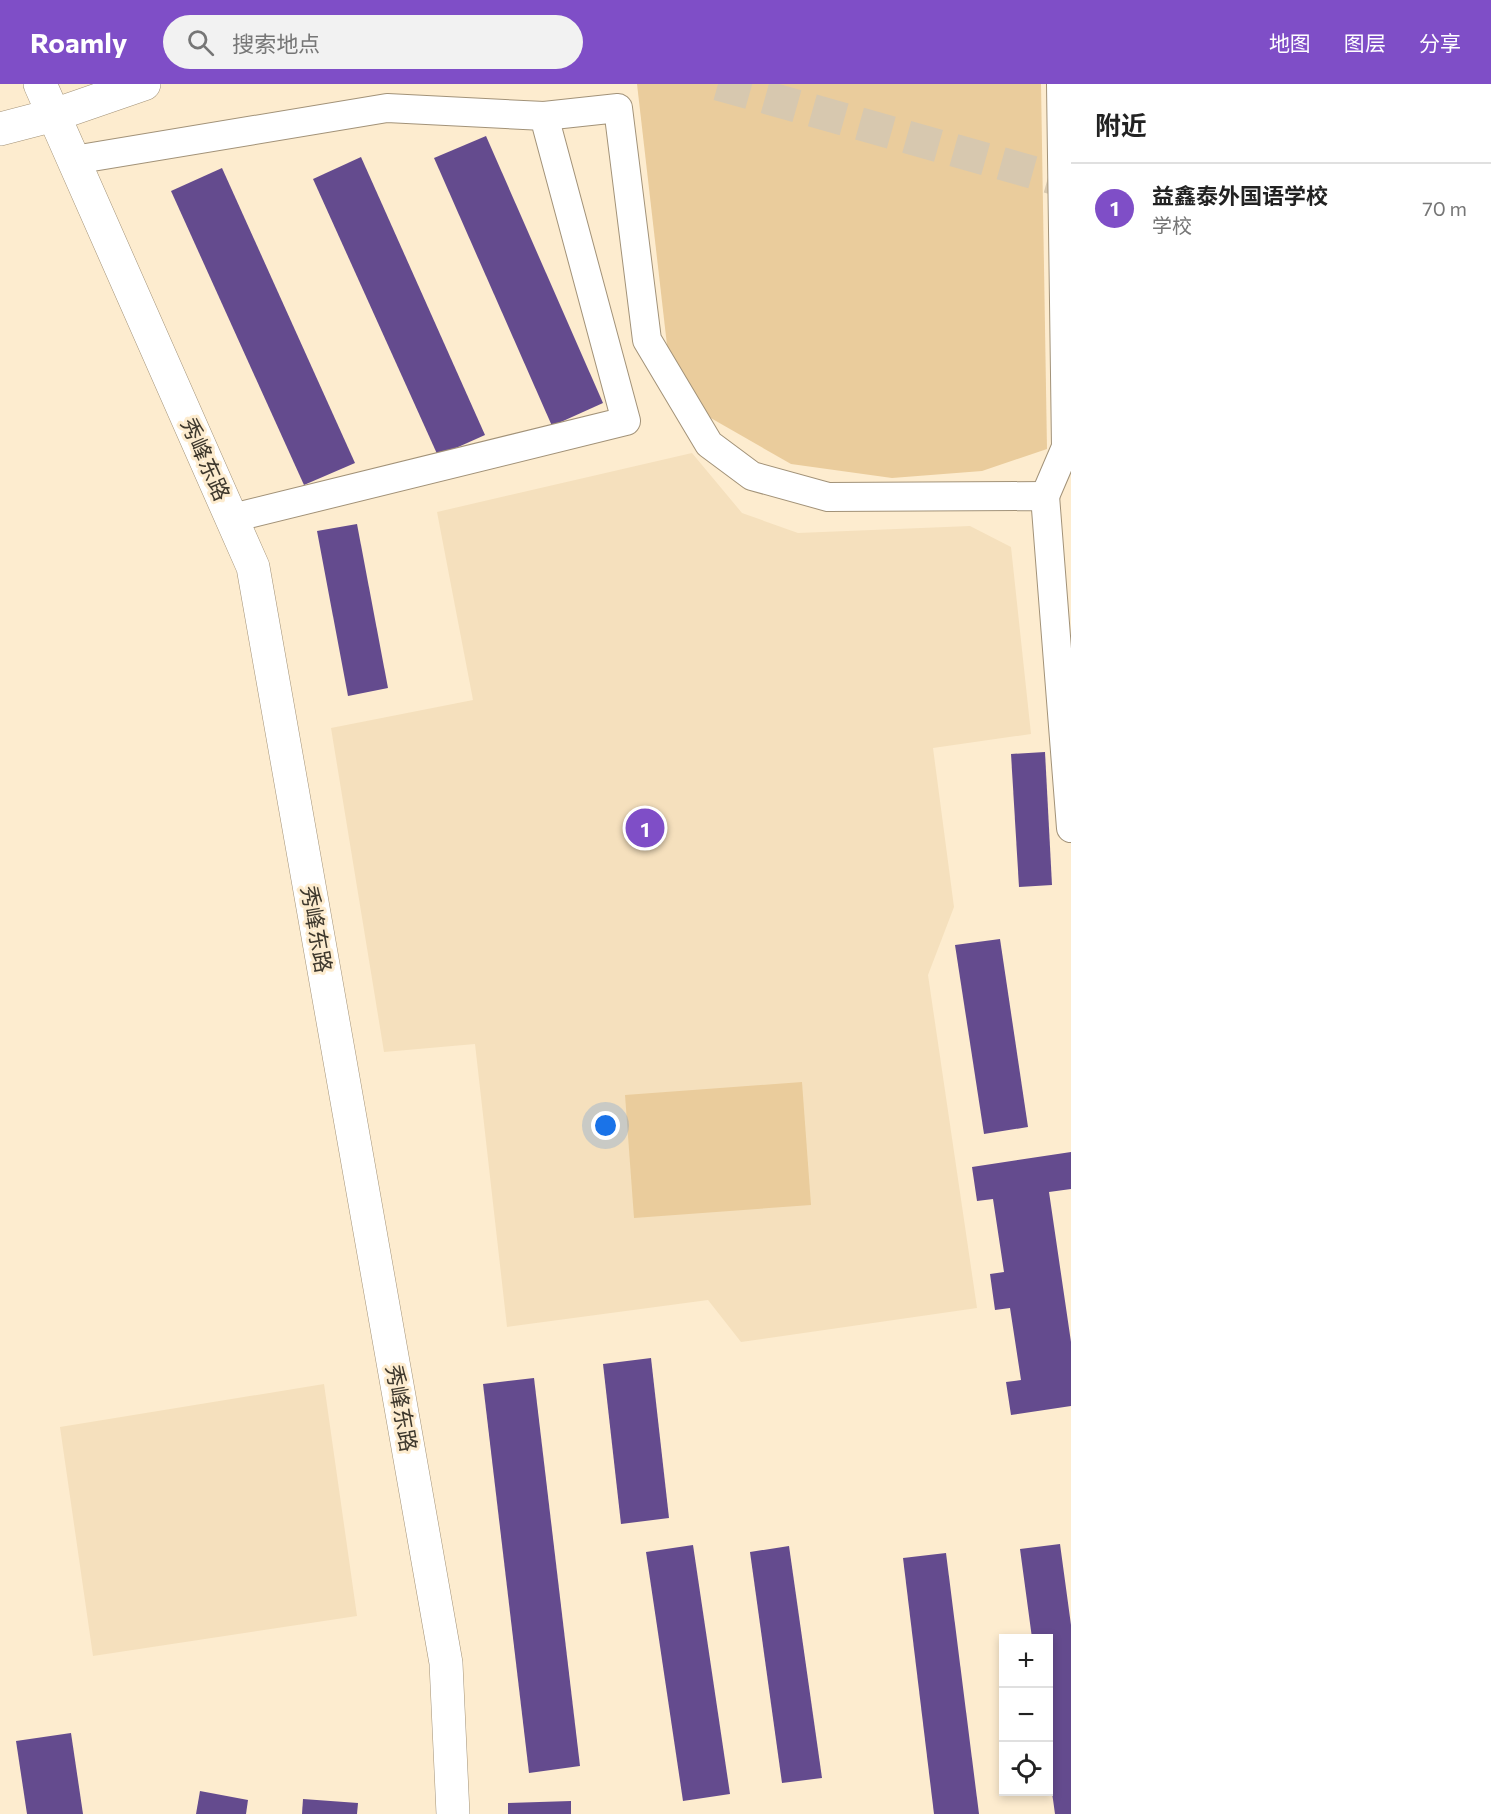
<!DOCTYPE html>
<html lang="zh">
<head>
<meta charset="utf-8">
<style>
  :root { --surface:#fff; --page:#f2f2f2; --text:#222; --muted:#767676; --line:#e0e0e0; --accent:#7f4ec7 }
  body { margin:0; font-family:Commissioner,"Noto Sans SC",sans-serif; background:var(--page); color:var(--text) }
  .controls { position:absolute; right:18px; bottom:18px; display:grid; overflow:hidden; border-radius:0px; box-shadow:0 3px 9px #0003 }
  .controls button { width:54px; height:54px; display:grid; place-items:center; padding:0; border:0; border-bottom:2px solid var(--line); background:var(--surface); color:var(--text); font:30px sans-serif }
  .you { position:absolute; left:606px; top:1042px; width:21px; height:21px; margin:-15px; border:4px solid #fff; border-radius:50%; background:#1a73e8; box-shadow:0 0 0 9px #1a73e833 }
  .badge { display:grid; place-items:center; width:39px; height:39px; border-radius:50%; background:var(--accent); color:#fff; font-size:20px; font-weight:700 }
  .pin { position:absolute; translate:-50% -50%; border:3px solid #fff; box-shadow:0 2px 6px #0006 }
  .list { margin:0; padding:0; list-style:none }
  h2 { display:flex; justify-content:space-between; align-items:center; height:78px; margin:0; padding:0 24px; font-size:26px }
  h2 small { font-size:20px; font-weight:400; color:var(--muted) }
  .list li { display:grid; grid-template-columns:39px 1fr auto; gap:18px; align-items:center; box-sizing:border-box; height:90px; padding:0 24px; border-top:2px solid var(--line) }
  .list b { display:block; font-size:22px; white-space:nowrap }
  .list p { margin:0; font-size:20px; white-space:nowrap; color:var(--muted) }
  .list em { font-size:20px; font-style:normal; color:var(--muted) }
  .icon { flex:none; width:33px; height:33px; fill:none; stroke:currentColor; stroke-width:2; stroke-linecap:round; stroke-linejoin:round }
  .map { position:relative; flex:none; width:1071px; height:1730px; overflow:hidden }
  header { display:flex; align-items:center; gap:36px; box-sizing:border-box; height:84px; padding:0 30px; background:var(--accent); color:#fff }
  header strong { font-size:28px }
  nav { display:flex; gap:33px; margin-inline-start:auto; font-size:21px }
  .search { width:420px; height:54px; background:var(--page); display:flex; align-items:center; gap:15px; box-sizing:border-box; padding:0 21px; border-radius:33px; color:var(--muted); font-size:22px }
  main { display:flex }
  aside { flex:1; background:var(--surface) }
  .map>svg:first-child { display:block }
  .built { fill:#f5e0bd }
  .green { fill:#eacc9c }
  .building { fill:#644b8e }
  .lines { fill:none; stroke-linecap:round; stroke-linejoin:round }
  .secondary-tunnel { stroke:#d7c8af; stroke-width:33; stroke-dasharray:33 16; stroke-linecap:butt }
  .street-casing { stroke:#a29278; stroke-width:30 }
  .secondary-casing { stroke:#a29278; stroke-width:34 }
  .street { stroke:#fff; stroke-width:28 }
  .secondary { stroke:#fff; stroke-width:33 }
  .labels { text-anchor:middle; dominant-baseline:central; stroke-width:6; stroke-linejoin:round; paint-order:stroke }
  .street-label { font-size:22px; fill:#3e382d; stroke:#fdeccf }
</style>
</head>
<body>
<header>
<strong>Roamly</strong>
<div class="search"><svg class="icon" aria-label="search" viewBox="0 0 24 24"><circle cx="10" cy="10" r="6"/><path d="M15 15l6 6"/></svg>搜索地点</div>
<nav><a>地图</a><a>图层</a><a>分享</a></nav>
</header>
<main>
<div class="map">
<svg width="1071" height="1730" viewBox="0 0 1071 1730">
  <rect width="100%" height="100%" fill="#fdeccf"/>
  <!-- built -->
  <g class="built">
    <path d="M692 369 742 429 798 449 970 442 1011 463 1031 650 933 664 954 823 928 891 977 1224 741 1258 708 1216 507 1243 475 960 384 968 331 644 473 616 437 428Z"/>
    <path d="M324 1300 357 1532 93 1572 60 1343Z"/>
  </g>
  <!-- green -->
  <g class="green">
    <path d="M637 0H1041L1047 365 982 387 892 394 791 380 702 329 667 261Z"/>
    <path d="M802 998 811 1121 634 1134 625 1011Z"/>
  </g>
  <!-- building -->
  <g class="building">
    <path d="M486 52 603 319 552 342 434 74Z"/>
    <path d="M361 73 485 351 438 372 313 95Z"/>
    <path d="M222 84 355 379 304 401 171 107Z"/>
    <path d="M357 440 388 604 348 612 317 447Z"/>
    <path d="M1045 668 1052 801 1019 803 1011 670Z"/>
    <path d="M1000 855 1028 1043 984 1050 955 861Z"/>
    <path d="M1071 1068V1105L1049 1108 1071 1258V1322L1011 1331 1006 1298 1021 1296 1010 1224 995 1226 990 1190 1004 1188 993 1115 977 1117 972 1083Z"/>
    <path d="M651 1274 669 1434 621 1440 603 1280Z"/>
    <path d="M534 1294 580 1682 529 1689 483 1300Z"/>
    <path d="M1060 1460 1071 1541V1730H1055L1048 1679V1554H1032L1020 1465Z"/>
    <path d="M693 1461 730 1710 683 1717 646 1468Z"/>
    <path d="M789 1462 822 1694 782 1699 750 1468Z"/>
    <path d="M946 1469 979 1730H934L903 1474Z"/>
    <path d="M71 1649 83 1730H27L16 1657Z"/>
    <path d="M200 1707 248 1716 246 1730H196Z"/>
    <path d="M303 1715 358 1719 357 1730H302Z"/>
    <path d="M571 1717V1730H508V1719Z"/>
  </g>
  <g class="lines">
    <!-- secondary-tunnel -->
    <path class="secondary-tunnel" d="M718 0 1071 99"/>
    <defs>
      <g id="street">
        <path d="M544 32 618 24 647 256 709 360 752 392 828 413 1045 412 1071 744"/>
        <path d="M74 76 387 24 544 32 626 337 232 434"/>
        <path d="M1045 412 1066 363 1061 0"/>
      </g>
      <g id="secondary">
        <path d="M40 0 253 483 446 1579 453 1730"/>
        <path d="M0 45 54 31 144 0"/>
      </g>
    </defs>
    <!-- street casing -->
    <use href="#street" class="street-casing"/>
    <!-- secondary casing -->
    <use href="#secondary" class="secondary-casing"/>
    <!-- street -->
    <use href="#street" class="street"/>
    <!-- secondary -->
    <use href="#secondary" class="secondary"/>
  </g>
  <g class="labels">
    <!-- street labels -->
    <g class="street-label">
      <text transform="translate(206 375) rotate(66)">秀峰东路</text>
      <text transform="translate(317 845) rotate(80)">秀峰东路</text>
      <text transform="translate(402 1324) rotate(80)">秀峰东路</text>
    </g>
  </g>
</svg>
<div class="controls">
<button>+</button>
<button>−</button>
<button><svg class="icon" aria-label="locate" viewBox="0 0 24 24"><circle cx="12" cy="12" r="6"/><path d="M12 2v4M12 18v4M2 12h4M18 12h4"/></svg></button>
</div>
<div class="you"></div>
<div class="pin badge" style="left:645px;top:744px">1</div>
</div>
<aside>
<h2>附近<small></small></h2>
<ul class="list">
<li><span class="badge">1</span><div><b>益鑫泰外国语学校</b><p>学校</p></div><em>70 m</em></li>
</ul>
</aside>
</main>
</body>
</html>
